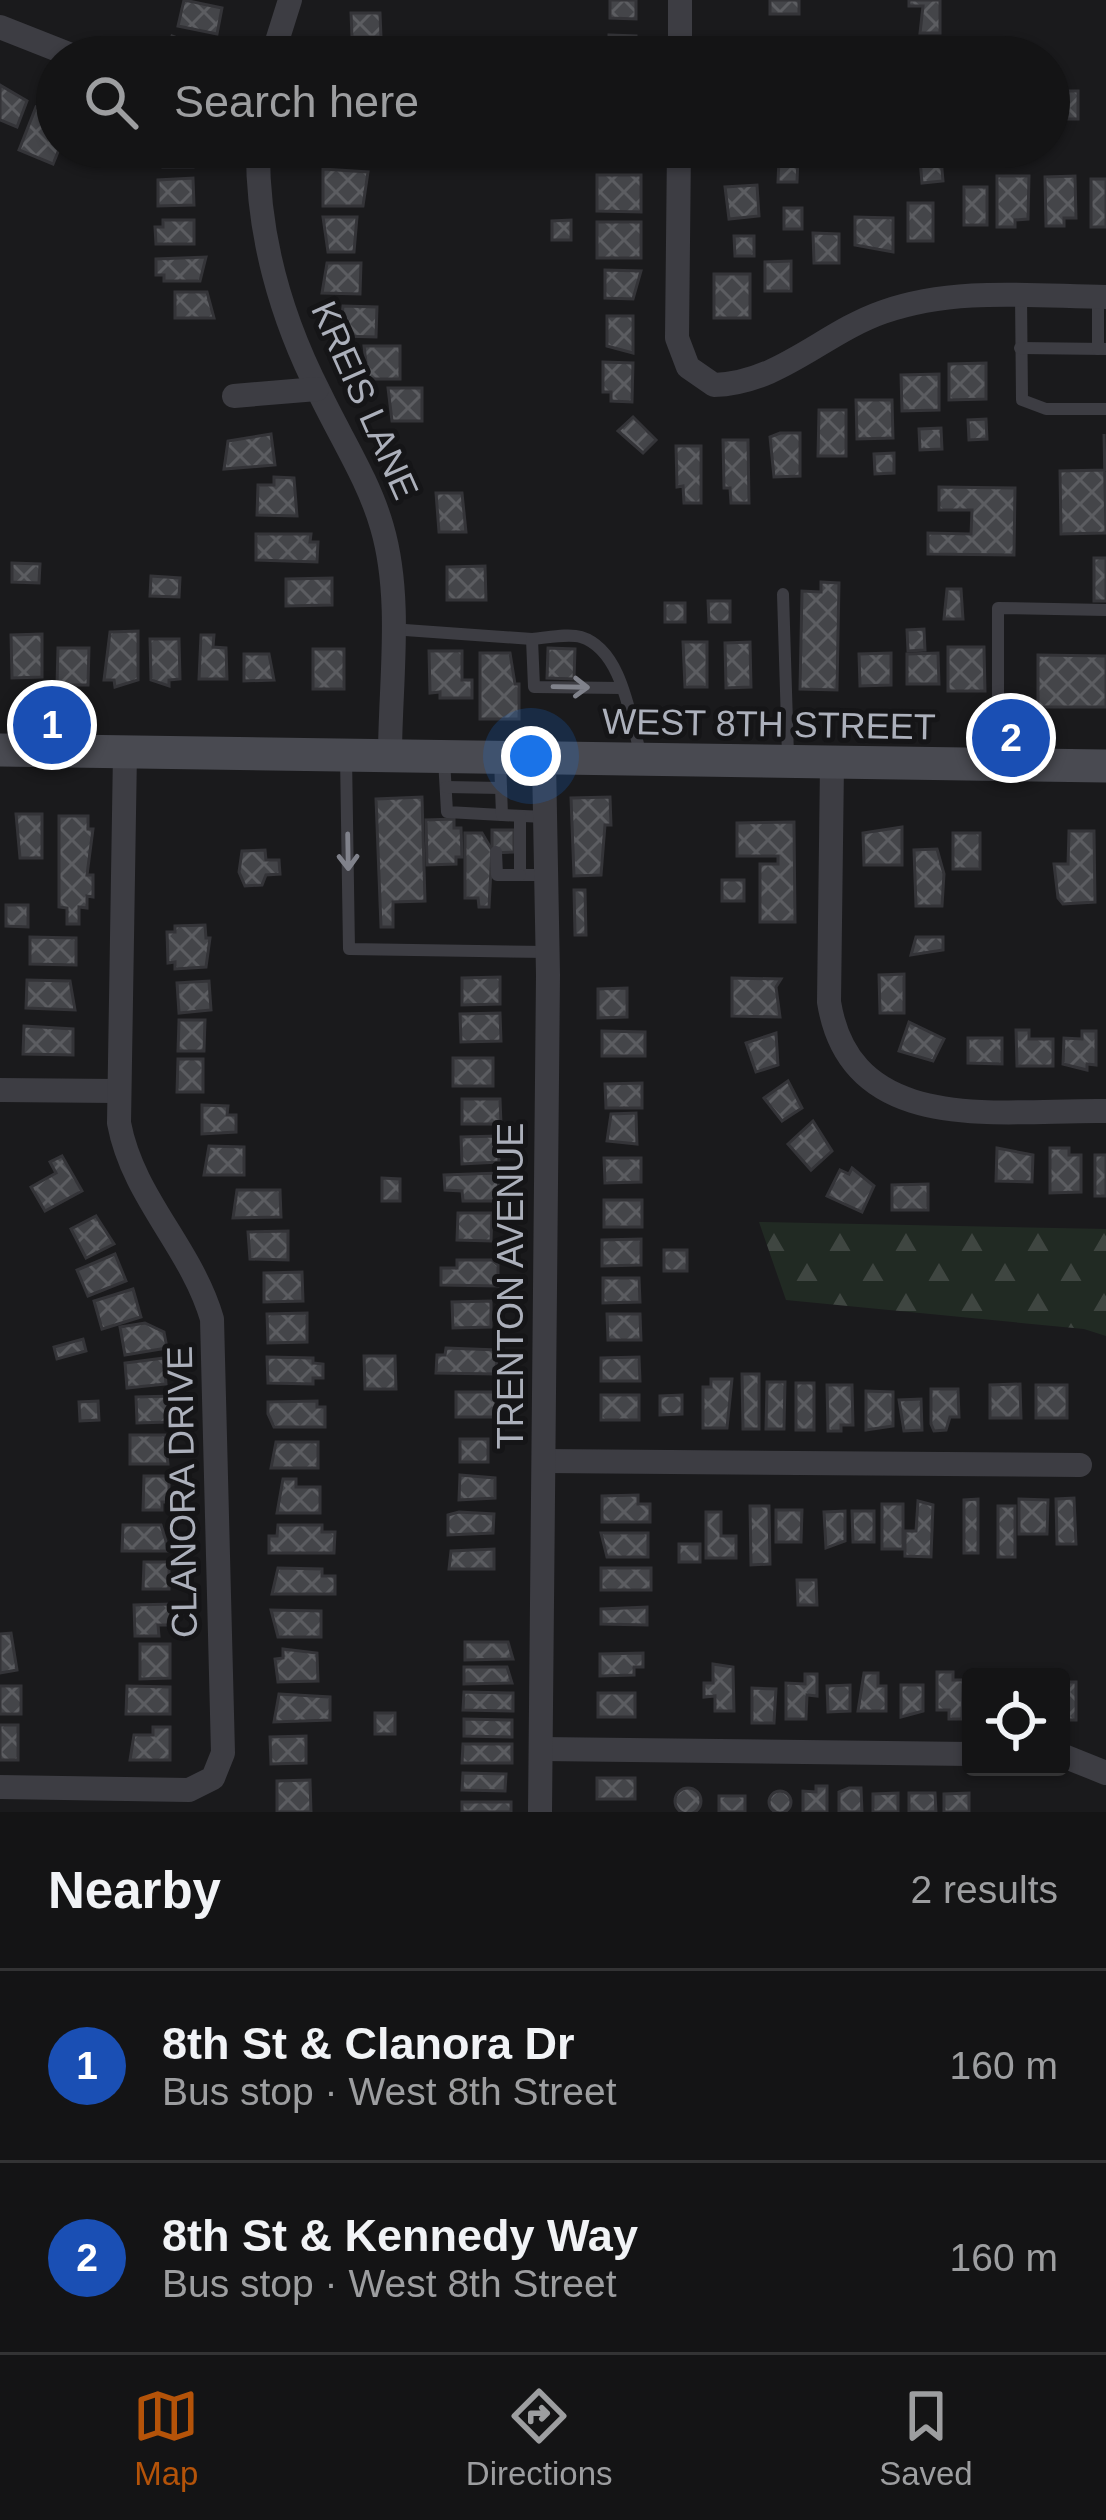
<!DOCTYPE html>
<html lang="en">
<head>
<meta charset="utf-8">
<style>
  :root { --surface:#141415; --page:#1d1d1e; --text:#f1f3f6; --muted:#9d9ea0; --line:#333334; --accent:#b45309 }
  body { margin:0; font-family:Helvetica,sans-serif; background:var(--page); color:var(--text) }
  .controls { position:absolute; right:36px; bottom:36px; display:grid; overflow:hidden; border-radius:12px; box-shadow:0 3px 9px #0004 }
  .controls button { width:108px; height:108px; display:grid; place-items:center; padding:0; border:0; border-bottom:3px solid var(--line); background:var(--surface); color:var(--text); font:60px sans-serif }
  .you { position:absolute; left:531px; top:756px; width:42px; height:42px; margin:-30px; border:9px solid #fff; border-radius:50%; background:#1a73e8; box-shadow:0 0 0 18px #1a73e833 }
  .badge { display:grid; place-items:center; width:78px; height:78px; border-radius:50%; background:var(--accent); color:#fff; font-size:39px; font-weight:700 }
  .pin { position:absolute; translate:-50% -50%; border:6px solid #fff; box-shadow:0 3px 12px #0006 }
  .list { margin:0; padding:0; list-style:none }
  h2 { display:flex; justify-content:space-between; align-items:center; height:156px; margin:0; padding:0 48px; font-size:51px }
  h2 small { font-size:39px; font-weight:400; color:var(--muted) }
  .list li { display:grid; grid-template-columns:78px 1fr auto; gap:36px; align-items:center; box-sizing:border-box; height:192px; padding:0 48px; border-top:3px solid var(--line) }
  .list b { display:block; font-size:45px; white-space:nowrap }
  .list p { margin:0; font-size:39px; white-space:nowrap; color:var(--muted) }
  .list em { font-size:39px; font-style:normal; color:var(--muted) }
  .icon { flex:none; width:66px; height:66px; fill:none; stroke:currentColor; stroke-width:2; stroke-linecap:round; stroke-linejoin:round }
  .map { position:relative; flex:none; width:1106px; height:1812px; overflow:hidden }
  .search { position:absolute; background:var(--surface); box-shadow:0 3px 9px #0004; left:36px; right:36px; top:36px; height:132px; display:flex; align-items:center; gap:30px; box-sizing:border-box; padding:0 42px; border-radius:66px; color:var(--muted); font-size:45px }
  .sheet { height:540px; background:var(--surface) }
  nav { display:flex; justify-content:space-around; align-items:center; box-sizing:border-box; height:168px; border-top:3px solid var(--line); background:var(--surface); font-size:33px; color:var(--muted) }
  nav a { display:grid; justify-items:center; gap:6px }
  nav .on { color:var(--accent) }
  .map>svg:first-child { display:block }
  .forest { fill:url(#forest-firs) }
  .building { fill:url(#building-cross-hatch); stroke:#343438; stroke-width:3 }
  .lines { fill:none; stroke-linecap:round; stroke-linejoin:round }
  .lane { stroke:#3d3d43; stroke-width:12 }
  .street { stroke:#3d3d43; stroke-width:24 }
  .secondary { stroke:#494a51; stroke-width:33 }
  .oneway { stroke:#80828b }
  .labels { text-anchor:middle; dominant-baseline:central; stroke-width:10; stroke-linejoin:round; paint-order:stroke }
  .street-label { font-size:36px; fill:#acb0bb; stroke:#151517 }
</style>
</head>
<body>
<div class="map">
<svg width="1106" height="1812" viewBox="0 0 1106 1812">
  <defs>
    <pattern id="forest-firs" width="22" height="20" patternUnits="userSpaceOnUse" patternTransform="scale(3)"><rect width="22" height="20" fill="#212a23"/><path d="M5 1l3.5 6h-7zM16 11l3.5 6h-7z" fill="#3f4641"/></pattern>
    <pattern id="building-cross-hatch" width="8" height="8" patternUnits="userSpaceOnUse" patternTransform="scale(3)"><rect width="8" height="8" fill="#444549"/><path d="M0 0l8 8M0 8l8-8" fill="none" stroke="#5c5d61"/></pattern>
  </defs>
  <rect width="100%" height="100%" fill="#1a1a1c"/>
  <!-- forest -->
  <path class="forest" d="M759 1222 1106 1229V1336L1084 1329 786 1300Z"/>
  <!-- building -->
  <g class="building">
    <path d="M184 0 222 8 217 34 178 26Z"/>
    <path d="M610 0H636V19L610 18Z"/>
    <rect x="770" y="0" width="29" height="14"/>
    <path d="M909 0H940V33H920L923 6H909Z"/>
    <path d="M351 13H380L381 37H352Z"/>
    <path d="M609 35 636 36V57H609Z"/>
    <path d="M172 36 210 51 207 57H164Z"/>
    <rect x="719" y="44" width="44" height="13"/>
    <path d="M0 85 27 101 17 127 0 120Z"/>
    <rect x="1056" y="91" width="22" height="28"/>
    <path d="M36 107 57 115 60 147 53 164 19 150Z"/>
    <rect x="163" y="147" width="30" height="20"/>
    <rect x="727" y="147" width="39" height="17"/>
    <path d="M779 158 798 159 797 182H778Z"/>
    <path d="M941 158 943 181 922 183 920 160Z"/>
    <path d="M323 169 368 172 363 206H323Z"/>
    <path d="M597 175H641V212L597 211Z"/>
    <path d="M997 176H1029L1028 219 1015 220V227H997Z"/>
    <path d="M1075 176 1076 218H1064V226H1046L1045 177Z"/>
    <path d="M193 178 194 205 158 206V180Z"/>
    <rect x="1091" y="179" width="15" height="48"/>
    <path d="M757 185 759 216 729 219 725 187Z"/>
    <rect x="964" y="187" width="23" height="38"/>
    <rect x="908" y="203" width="25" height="38"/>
    <rect x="784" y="208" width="18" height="21"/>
    <path d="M323 217H357L354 252H328Z"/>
    <path d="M855 217 893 218V252L855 245Z"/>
    <path d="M163 220H194V244H156L155 227H163Z"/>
    <path d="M571 220V240H552V221Z"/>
    <rect x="597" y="222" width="44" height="36"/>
    <path d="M813 233 839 234V263H814Z"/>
    <path d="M734 236H754V256H735Z"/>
    <path d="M206 257 200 281H164V275H156V259Z"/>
    <path d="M791 261V291H765V262Z"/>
    <path d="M327 263H361L360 294 322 293Z"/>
    <path d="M605 270 641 271 633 299 605 298Z"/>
    <rect x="714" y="274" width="36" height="44"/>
    <path d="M175 292H207L214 318H175Z"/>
    <path d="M343 306 377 307 376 337 340 336Z"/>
    <path d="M607 316H633V353L607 346Z"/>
    <path d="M364 346H400V379H368Z"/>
    <path d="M603 362 633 363 632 402 611 401V392H603Z"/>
    <path d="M986 363V399L949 400V364Z"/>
    <path d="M939 374V410L902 411 901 375Z"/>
    <path d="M388 388H422V421H392Z"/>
    <path d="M856 400H892L893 438 857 439Z"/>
    <path d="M819 410H846V456H818Z"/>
    <path d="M633 417 656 440 643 453 618 431Z"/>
    <path d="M986 419 987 439 969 440 968 420Z"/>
    <path d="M941 428 942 449 920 450 919 429Z"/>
    <path d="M780 433H800V476L774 477 770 437Z"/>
    <path d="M271 434 275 465 224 469 228 441Z"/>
    <path d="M1104 434 1106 533 1061 534 1060 471 1105 470Z"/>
    <path d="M723 440H748L749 503H731L730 488H724Z"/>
    <path d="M676 446H701V503H684L683 486 677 487Z"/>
    <path d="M894 453V473L875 474 874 454Z"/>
    <path d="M274 477 294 478 297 516 257 515 258 485H274Z"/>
    <path d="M939 487 1015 488 1014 555 928 554V533L971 534 972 510H939Z"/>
    <path d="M436 493H462L466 532H439Z"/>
    <path d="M256 534H311L310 542H318L317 562 256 560Z"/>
    <rect x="1094" y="558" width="12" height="43"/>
    <path d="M12 563 40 564 39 583 12 582Z"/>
    <path d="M485 566 486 600H447V567Z"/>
    <path d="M151 576 180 578 179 597 150 596Z"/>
    <path d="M332 578V605L286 606V579Z"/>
    <path d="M821 582 839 583 837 690 800 689 802 591 821 592Z"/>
    <path d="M947 589H961L963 619H944Z"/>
    <path d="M708 601H730V622H709Z"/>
    <rect x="665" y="603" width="20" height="19"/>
    <path d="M924 629 925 650 908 651 907 630Z"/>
    <path d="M138 631V680L115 687 114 680H104L110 632Z"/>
    <path d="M42 634V677L12 678 11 635Z"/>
    <path d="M201 635H214L213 647 226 648 227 679H199Z"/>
    <path d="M150 639H179L180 679 169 680V686L151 680Z"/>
    <path d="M683 642H707V687H685Z"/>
    <path d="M750 642 751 687 726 688 725 643Z"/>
    <path d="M948 647H984L985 691H948Z"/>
    <path d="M58 648H89L88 685H57Z"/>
    <path d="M548 648 575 649 574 679 547 678Z"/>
    <rect x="313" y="649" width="31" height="40"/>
    <path d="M429 651H462V680H472V698H440V692L430 693Z"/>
    <path d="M480 653H510L515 684H519V719H480Z"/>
    <path d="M891 653V685L860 686 859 654Z"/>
    <path d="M938 653 939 684H907V654Z"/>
    <path d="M244 654H269L274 680 244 681Z"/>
    <path d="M1038 655 1106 656V707H1038Z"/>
    <path d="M422 797 425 901 393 902V927H381L376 799Z"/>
    <path d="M610 797 611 825H605L601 875 574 876 571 798Z"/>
    <path d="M16 814H42V858H20Z"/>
    <path d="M59 816H88V829H93L87 875H93V897L87 896V908L79 907V924H67V908L59 907Z"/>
    <path d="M454 819V828H461L462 857H456V864L427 865 426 820Z"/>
    <path d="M794 822 795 922H760V864H778V856H737V823Z"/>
    <path d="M902 827V865H864L863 833Z"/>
    <path d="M492 830H514V852L492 853Z"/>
    <path d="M1069 831H1094L1095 902 1063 904 1058 898 1054 864H1068Z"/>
    <path d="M465 833H482L492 850 489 907H479L478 898H465Z"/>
    <rect x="953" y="833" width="27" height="36"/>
    <path d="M937 849 944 874 942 906H916L914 850Z"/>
    <path d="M265 850 266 860H279L280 874 266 875 262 885 245 886 239 872 242 851Z"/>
    <rect x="722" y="880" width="22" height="21"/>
    <path d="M574 890H585L586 935H575Z"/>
    <path d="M6 905H28V927L6 926Z"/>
    <path d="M205 925 206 938H210L206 967 175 969V962L168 963 167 932H175V926Z"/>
    <path d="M30 937 76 938V965L30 964Z"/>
    <path d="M916 937H943V950L911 955Z"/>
    <path d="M904 974V1013H880L879 975Z"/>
    <path d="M500 977V1004L462 1005V978Z"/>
    <path d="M732 978 781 979 776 987 780 1017 732 1016Z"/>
    <path d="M27 980 70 981 75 1010 26 1008Z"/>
    <path d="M209 981 211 1010 179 1013 177 983Z"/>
    <path d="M627 988V1017L598 1018V989Z"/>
    <path d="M500 1013 501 1041 461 1042 460 1014Z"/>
    <path d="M179 1020H205L204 1051H178Z"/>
    <path d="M909 1022 944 1039 933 1061 899 1051Z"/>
    <path d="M24 1026 73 1029V1055L23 1054Z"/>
    <path d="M1016 1030H1029V1039H1053V1066H1017Z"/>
    <path d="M602 1031 645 1032V1056H602Z"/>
    <path d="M1082 1031H1096V1065L1087 1064V1070L1063 1064 1064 1038 1082 1039Z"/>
    <path d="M776 1033 778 1065 756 1072 746 1043Z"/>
    <path d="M968 1038H1002V1064L968 1063Z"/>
    <rect x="453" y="1058" width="40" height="28"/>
    <path d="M178 1059H203V1092H177Z"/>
    <path d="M788 1081 802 1108 782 1121 764 1098Z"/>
    <path d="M642 1083V1108H606L605 1084Z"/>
    <path d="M462 1099H500L501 1124H462Z"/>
    <path d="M202 1105 228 1106 227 1115H236V1132L202 1134Z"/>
    <path d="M636 1113 637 1144 607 1141 611 1114Z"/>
    <path d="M813 1121 832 1151 811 1170 788 1144Z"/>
    <path d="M498 1136 499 1162 462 1164 461 1137Z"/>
    <path d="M209 1146 244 1147V1175H204Z"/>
    <path d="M997 1148 1033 1155 1032 1182 996 1181Z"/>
    <path d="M1050 1148H1069V1155H1081V1192L1050 1193Z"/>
    <rect x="1095" y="1155" width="11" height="41"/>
    <path d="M62 1156 82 1191 45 1211 31 1187 56 1173 50 1162Z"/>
    <path d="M604 1158H641V1182L605 1183Z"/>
    <path d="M852 1168 874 1186 862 1212 827 1196 840 1170 849 1174Z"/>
    <path d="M499 1173 498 1201H463L462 1191 445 1190 444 1175Z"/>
    <path d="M382 1178 400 1179V1201H382Z"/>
    <path d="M928 1184V1210H892V1185Z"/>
    <path d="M237 1190H280L281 1217 233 1218Z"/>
    <rect x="604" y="1200" width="38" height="27"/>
    <path d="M458 1213H492L491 1241 457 1240Z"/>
    <path d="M96 1216 114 1244 86 1258 71 1229Z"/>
    <path d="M288 1231V1260L250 1259 248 1232Z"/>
    <path d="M641 1239V1265L602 1266V1240Z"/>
    <rect x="664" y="1250" width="23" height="21"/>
    <path d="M115 1254 126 1281 88 1296 77 1270Z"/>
    <path d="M457 1260H492L498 1265V1286L441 1285V1268H457Z"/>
    <path d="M302 1272 303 1301 264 1302V1273Z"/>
    <path d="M603 1278H639L640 1302 603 1303Z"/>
    <path d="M133 1289 141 1317 102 1329 94 1301Z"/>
    <path d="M491 1301V1327L453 1328 452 1302Z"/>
    <path d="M307 1313V1342L268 1343 267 1314Z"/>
    <path d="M607 1314H640L641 1340H608Z"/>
    <path d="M145 1323 164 1332 167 1348 125 1355 120 1327Z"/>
    <path d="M83 1339 86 1351 57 1359 54 1347Z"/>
    <path d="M446 1348 497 1350 496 1374 436 1373 437 1355H445Z"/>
    <path d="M364 1356H395L396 1389H365Z"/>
    <path d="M267 1357 313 1358V1363L323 1364V1378H313V1384L268 1383Z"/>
    <path d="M639 1357 640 1381H601V1358Z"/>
    <path d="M164 1358 166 1384 127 1388 125 1363Z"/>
    <path d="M742 1374H759V1429H743Z"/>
    <path d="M711 1379H732L727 1428H703V1387H711Z"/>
    <path d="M767 1382H785L784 1429H766Z"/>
    <rect x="796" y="1383" width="18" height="47"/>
    <path d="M1020 1384 1021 1418H990V1385Z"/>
    <path d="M827 1385H852L853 1425H841V1431H828Z"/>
    <rect x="1036" y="1385" width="31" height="33"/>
    <path d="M931 1389H958L959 1417H950L946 1430 934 1431 931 1424Z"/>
    <path d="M866 1391 893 1392V1426L866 1430Z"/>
    <rect x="456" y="1392" width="40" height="25"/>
    <rect x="601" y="1395" width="38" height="25"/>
    <path d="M682 1395V1414L660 1415V1396Z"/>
    <path d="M173 1396 169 1422 137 1423 136 1397Z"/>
    <path d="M921 1399 922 1430 904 1431 899 1400Z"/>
    <path d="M98 1401 99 1420 80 1421 79 1402Z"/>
    <path d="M317 1401V1407H325V1427H274L268 1414V1402Z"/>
    <path d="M130 1435H165L168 1464H130Z"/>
    <rect x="460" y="1439" width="28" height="23"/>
    <path d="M276 1442H318V1468H271Z"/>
    <path d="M460 1475 495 1478V1498L459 1500Z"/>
    <path d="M144 1476H169V1502H162V1510H143Z"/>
    <path d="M283 1479H296V1487H320V1513H277Z"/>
    <path d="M638 1495V1504H650V1522H602V1496Z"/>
    <path d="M1074 1498 1076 1544H1057L1056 1499Z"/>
    <path d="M978 1499V1553H964V1500Z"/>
    <path d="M1019 1499 1048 1500 1047 1534H1019Z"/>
    <path d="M918 1501 933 1505 931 1557 905 1556V1531H916Z"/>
    <rect x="882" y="1504" width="21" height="45"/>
    <path d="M750 1506H769L770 1564 751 1565Z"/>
    <rect x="998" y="1506" width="17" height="51"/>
    <path d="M776 1510H802L801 1542H776Z"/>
    <path d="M845 1511V1541L826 1548 824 1512Z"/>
    <path d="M852 1511H874V1542H853Z"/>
    <path d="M459 1512 494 1514 493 1533 448 1535V1515Z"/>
    <path d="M706 1512H721V1536H736V1558H706Z"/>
    <path d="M123 1525H161L169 1551H122Z"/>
    <path d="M278 1525H322V1532H335L334 1553H269V1536H277Z"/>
    <path d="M601 1533H648V1557H607Z"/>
    <rect x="679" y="1544" width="21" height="18"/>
    <path d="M494 1549V1569H449L451 1551Z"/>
    <path d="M144 1562H169V1589H143Z"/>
    <path d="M278 1568 322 1569V1576H335V1594H272Z"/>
    <rect x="601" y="1568" width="50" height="22"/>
    <path d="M797 1580H816L817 1605H798Z"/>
    <path d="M172 1604V1625H158L159 1636H135L134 1605Z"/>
    <path d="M647 1607V1625L601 1624V1609Z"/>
    <path d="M271 1610 321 1611V1637H278Z"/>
    <path d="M11 1633 17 1670 0 1673V1634Z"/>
    <path d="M465 1642H508L513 1659 465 1660Z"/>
    <path d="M140 1644H170V1678L140 1679Z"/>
    <path d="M283 1649 317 1653 318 1681 278 1682 275 1659 283 1658Z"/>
    <path d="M643 1653V1667H634V1675L600 1676V1654Z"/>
    <path d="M713 1664 733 1667 734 1711H715V1696L704 1697V1683H713Z"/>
    <path d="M464 1667H507L512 1683 464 1684Z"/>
    <path d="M937 1672H953V1680H963L962 1719H949V1710H937Z"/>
    <path d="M864 1673H878V1686H886V1711H858Z"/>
    <path d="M805 1674H817V1696L807 1695 806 1719H786V1683L805 1684Z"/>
    <path d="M1061 1682H1076V1720H1063Z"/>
    <path d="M850 1685V1711L828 1712 827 1686Z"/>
    <path d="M901 1685H923V1711L901 1717Z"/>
    <rect x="0" y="1686" width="21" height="28"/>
    <path d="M127 1686 170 1687V1714H126Z"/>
    <path d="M752 1688 776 1689 774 1723H752Z"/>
    <path d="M464 1692 513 1693V1711L463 1710Z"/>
    <rect x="598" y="1693" width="37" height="24"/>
    <path d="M279 1694 330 1697V1720L274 1722Z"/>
    <rect x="375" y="1713" width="20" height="21"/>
    <path d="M464 1719 512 1720V1737L464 1736Z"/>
    <rect x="0" y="1725" width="18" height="35"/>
    <path d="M153 1727H170V1760H130L134 1735H153Z"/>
    <path d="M306 1736V1763L271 1764 270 1737Z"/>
    <path d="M463 1744H512V1763H462Z"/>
    <path d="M463 1773 506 1774 505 1791 462 1790Z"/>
    <rect x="597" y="1778" width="38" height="21"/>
    <path d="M310 1780 311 1812H277V1781Z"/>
    <path d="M816 1786H827V1812H803V1791L816 1792Z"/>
    <circle cx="688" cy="1801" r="13"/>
    <path d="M849 1788H861L862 1812H839V1792Z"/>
    <circle cx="780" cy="1802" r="11"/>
    <path d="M898 1793V1812H873V1794Z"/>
    <path d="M909 1793H935L936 1812H909Z"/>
    <path d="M969 1793V1812H944V1794Z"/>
    <rect x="719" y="1796" width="26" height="16"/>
    <rect x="462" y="1802" width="49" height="10"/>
  </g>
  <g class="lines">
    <!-- lane -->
    <g class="lane">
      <path d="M1021 295 1022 400 1046 409H1106"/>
      <path d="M1020 348 1106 349"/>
      <path d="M1098 349V297"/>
      <path d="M783 594 788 756"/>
      <path d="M391 629 532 639"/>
      <path d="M621 688 534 687 532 639C546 638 568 633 581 637 623 650 630 719 641 755"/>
      <path d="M346 756 349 949 548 952"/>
      <path d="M444 759 447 812 502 815"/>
      <path d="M500 760 502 815 544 817"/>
      <path d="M998 763V608L1106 610"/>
      <path d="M446 787 501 788"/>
      <path d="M520 816V875H546"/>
      <path d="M496 852 497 875H520"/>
    </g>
    <!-- street -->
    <g class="street">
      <path d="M0 27 76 57"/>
      <path d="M272 57 290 0"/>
      <path d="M680 57V0"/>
      <path d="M258 147C257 233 281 318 320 394 341 438 369 481 382 527 403 599 390 683 390 756"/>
      <path d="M679 147 677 338 688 367 714 385C780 383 823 333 883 312 955 287 1031 296 1106 297"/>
      <path d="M234 396 317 389"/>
      <path d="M832 764 829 1002C851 1139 1003 1109 1106 1111"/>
      <path d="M0 1090 116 1091"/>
      <path d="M544 1461 1080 1465"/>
      <path d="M541 1749 971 1754"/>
      <path d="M1061 1755 1106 1773"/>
      <path d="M0 1787 189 1790 213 1778 223 1753 212 1319C191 1247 133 1198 119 1123L125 752"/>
      <path d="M540 1812 548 975 544 761"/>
    </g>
    <!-- secondary -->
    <path class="secondary" d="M0 750 1106 766"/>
  </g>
  <!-- one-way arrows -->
  <defs><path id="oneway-shaft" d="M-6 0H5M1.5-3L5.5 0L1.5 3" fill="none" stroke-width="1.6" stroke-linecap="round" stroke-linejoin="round" transform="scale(3)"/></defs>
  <g class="oneway">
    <use href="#oneway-shaft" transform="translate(571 687) rotate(1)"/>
    <use href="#oneway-shaft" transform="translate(348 852) rotate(89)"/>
  </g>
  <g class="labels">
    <!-- street labels -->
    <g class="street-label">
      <text transform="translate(365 400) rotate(66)">KREIS LANE</text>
      <text transform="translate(769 724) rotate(1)">WEST 8TH STREET</text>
      <text transform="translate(510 1286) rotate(-90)">TRENTON AVENUE</text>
      <text transform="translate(182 1492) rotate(-91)">CLANORA DRIVE</text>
    </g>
  </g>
</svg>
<div class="controls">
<button><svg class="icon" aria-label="locate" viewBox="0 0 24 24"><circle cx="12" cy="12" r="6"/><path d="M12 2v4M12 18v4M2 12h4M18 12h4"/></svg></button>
</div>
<div class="you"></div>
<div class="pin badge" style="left:52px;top:725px;background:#1a4fb4">1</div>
<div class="pin badge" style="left:1011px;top:738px;background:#1a4fb4">2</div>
<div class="search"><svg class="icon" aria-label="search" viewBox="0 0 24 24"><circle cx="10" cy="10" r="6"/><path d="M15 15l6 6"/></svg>Search here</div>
</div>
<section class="sheet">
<h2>Nearby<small>2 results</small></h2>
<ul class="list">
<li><span class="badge" style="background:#1a4fb4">1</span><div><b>8th St &amp; Clanora Dr</b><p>Bus stop · West 8th Street</p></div><em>160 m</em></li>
<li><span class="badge" style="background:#1a4fb4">2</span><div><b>8th St &amp; Kennedy Way</b><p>Bus stop · West 8th Street</p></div><em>160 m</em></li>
</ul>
</section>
<nav>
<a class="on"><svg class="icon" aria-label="map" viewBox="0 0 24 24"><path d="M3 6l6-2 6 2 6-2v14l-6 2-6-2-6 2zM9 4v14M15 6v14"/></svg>Map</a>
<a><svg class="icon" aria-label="directions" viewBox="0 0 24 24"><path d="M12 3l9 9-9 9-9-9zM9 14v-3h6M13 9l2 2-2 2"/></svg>Directions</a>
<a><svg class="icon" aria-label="saved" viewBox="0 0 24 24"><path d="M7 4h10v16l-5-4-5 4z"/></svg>Saved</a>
</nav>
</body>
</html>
